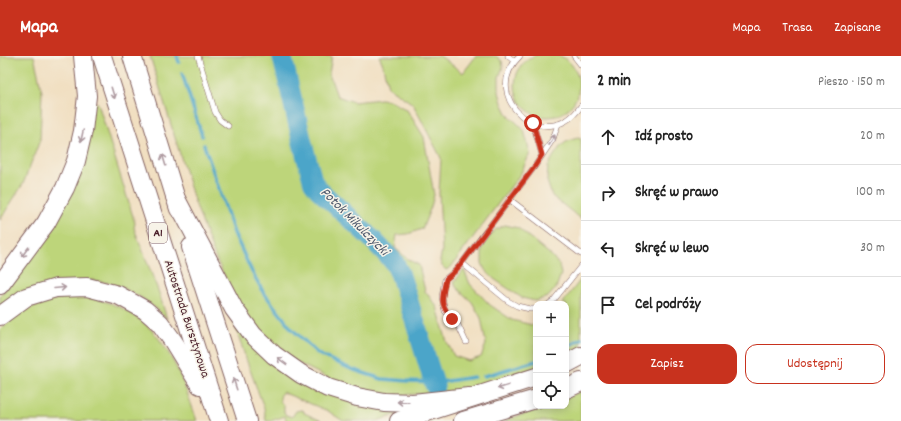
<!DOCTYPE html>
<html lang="pl">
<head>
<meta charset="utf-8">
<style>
  :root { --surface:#fff; --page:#f6f6f6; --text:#222; --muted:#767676; --line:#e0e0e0; --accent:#c8321e }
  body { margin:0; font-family:Dekko,sans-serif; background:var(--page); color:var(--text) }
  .controls { position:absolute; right:12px; bottom:12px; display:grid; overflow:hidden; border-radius:8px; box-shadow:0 2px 10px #0003 }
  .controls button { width:36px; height:36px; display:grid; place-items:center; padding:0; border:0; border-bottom:1px solid var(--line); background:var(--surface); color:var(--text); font:20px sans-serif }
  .stop { position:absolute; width:12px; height:12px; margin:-9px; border:3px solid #c8321e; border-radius:50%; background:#fff }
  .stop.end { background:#c8321e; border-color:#fff; box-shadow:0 1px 4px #0008 }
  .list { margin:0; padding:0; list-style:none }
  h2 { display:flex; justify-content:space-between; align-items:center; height:52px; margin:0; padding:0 16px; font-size:17px }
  h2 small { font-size:13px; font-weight:400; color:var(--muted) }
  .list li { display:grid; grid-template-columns:26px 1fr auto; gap:12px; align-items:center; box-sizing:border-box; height:56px; padding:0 16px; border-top:1px solid var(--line) }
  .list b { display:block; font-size:15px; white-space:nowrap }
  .list em { font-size:13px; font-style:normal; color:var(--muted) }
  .actions { display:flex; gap:8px; padding:12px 16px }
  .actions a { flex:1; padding:9px 0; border:1px solid var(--accent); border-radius:12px; text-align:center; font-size:14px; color:var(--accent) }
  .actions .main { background:var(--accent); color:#fff }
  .icon { flex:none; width:22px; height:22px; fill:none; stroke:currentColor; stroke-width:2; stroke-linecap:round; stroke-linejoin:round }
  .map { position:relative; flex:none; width:581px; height:365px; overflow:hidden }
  header { display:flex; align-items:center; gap:24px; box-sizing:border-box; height:56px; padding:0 20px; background:var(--accent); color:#fff }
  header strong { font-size:19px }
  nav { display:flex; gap:22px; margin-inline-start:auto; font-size:14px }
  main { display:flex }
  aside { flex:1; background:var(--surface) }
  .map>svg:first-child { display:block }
  .green { fill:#bdd57a; stroke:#847a52 }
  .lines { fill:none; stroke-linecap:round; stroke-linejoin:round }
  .stream { stroke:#4ba5c9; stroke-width:3.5 }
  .river { stroke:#4ba5c9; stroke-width:20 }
  .service-casing { stroke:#846260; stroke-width:6 }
  .motorway-casing { stroke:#846260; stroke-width:20 }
  .service { stroke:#fff; stroke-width:5 }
  .motorway { stroke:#fff; stroke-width:18 }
  .oneway { stroke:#ae9aa0 }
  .route { stroke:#c8321e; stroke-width:5 }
  .labels { text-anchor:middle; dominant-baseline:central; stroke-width:3; stroke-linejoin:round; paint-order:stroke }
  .shield { fill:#f7f3e8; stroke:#7e5f64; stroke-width:1 }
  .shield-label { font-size:12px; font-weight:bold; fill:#4a1f2b }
  .street-label { font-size:13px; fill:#4a1f2b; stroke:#f7f3e8 }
  .water-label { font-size:14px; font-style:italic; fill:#4a556a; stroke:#f7f3e8 }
</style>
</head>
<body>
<header>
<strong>Mapa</strong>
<nav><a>Mapa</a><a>Trasa</a><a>Zapisane</a></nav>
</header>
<main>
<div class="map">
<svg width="581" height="365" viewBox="0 0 581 365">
  <rect width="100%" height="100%" fill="#f7f3e8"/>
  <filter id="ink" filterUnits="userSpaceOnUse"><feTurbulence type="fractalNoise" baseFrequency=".025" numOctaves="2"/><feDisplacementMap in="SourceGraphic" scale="8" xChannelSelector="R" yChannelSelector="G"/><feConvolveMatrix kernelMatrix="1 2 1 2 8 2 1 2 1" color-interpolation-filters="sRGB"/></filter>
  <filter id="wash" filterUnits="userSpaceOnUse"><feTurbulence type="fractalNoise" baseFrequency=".012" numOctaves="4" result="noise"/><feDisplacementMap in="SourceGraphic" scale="16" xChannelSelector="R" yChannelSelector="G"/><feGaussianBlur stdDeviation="0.9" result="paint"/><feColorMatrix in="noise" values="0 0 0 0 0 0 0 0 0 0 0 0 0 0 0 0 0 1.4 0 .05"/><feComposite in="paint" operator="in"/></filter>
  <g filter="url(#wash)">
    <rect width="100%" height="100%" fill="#f1dfc1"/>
    <!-- green -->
    <g class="green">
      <circle cx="547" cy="29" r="32"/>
      <path d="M0 0H34L42 36 40 84 23 128 0 164V53L1 38 0 39Z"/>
      <path d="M150 0H332L329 18 337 40 354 46 381 43 391 45 407 54 424 81 434 139 431 151 422 173 408 178 397 179 395 192 409 204 419 209 425 235 437 251 447 286 454 300 469 305 481 301 486 288 481 262 472 246 456 231 454 226 464 214 470 228 490 249 512 264 532 269 536 267V312L460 335 389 340 360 334 332 324 294 305 264 282 239 249 215 201 194 144Z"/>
      <path d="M379 0H440L463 17 476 0H496L502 5 503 11 499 21V36L502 47 508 59 517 67 524 74 530 97 521 117 451 211 446 214 442 210 440 205 442 193 439 137 441 102 413 48 388 31 382 6Z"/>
      <path d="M94 47H98L135 167 134 172 159 237 167 263 154 251 142 242 123 232 109 227 92 224 0 250V240L49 177Z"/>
      <path d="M577 82 581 83V163L552 140 547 125 548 110 553 101 560 91 566 86Z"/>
      <path d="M505 169 518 172 552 200 559 209 561 218 556 232 548 241 535 245 522 242 494 223 485 214 482 207V194L486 184 495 174Z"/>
      <path d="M581 223V292L566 299V248H562Z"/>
      <path d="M67 241C78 241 90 241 100 244 161 260 179 312 197 365H0V274C19 254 40 246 67 241Z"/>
      <path d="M234 266 265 301 407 355 377 365H343L328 355 282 336C279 344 279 344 284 350V356L286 359 292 361 296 355 301 354 304 355V357L322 365H286L285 360 271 365H266L264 352 245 300Z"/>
      <path d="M581 335V365H503L548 350H566V342Z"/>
    </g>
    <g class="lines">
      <!-- stream -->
      <g class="stream">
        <path d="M177 0 179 6"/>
        <path d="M182 17 202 80"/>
        <path d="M204 89 234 177 252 216 264 237 291 272 318 298 351 313 382 323 408 325 433 326"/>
        <path d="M566 291 581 283"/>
        <path d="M484 320 536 305"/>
        <path d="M434 327 474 321"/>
      </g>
      <!-- river -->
      <path class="river" d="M282 0 303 89 313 126 319 134 372 183 394 206 400 218 435 330"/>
    </g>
  </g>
  <g filter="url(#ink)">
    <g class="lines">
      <defs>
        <g id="service">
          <path d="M198 0 215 56 220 64 228 70"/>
          <path d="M508 0 514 5"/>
          <path d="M520 0C477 41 546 101 581 50"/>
          <path d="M574 0 581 9"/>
          <path d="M533 67 542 99"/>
          <path d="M509 143 581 198"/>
          <path d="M462 207 454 216 445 223 442 241 445 255 458 269 466 286"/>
          <path d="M549 248 553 245 581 210"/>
          <path d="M536 253H530L517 250 508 245 462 207 535 110 553 83 558 68"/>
        </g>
        <g id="motorway">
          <path d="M102 0 219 365"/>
          <path d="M132 0 179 153"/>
          <path d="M175 141 234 253 253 279 274 299 301 318 328 332 357 341 384 346 413 347 469 341"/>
          <path d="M191 191 247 365"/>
          <path d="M0 229 46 167 65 132 76 105 83 75 87 40 83 0"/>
          <path d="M0 260 26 241 56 232 87 231 118 239 145 254 160 267 173 285 200 329"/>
          <path d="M566 308 581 300"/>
          <path d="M566 333 581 326"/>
          <path d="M399 365 536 321"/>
          <path d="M463 365 536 343"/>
        </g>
      </defs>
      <!-- service casing -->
      <use href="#service" class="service-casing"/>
      <!-- motorway casing -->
      <use href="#motorway" class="motorway-casing"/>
      <!-- service -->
      <use href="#service" class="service"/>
      <!-- motorway -->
      <use href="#motorway" class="motorway"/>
    </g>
    <!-- one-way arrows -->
    <defs><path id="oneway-shaft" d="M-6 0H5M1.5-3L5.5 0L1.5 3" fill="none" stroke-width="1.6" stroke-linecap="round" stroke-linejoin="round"/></defs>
    <g class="oneway">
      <use href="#oneway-shaft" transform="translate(113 37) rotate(73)"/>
      <use href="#oneway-shaft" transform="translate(82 80) rotate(102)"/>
      <use href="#oneway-shaft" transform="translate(552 84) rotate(-61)"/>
      <use href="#oneway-shaft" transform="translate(164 104) rotate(-107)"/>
      <use href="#oneway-shaft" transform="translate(25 196) rotate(127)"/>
      <use href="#oneway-shaft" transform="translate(60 232) rotate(-5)"/>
      <use href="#oneway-shaft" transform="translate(282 305) rotate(-144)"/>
      <use href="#oneway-shaft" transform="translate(235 328) rotate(-108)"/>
      <use href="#oneway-shaft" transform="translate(503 331) rotate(163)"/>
      <use href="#oneway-shaft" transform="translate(403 346) rotate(-179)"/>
    </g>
  </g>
  <g class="lines" filter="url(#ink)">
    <!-- route -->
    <path class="route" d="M452 263C439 247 442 242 446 223L454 216 462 207 535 110 542 99 533 67"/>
  </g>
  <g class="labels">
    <!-- shield labels -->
    <rect class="shield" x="149" y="167" width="18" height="20" rx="3"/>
    <g class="shield-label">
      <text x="158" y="177">A1</text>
    </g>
    <!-- street labels -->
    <g class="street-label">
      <text transform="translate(186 263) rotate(72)">Autostrada Bursztynowa</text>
    </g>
    <!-- water labels -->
    <g class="water-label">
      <text transform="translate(354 166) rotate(45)">Potok Mikulczycki</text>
    </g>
  </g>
</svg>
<div class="controls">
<button>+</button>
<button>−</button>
<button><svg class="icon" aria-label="locate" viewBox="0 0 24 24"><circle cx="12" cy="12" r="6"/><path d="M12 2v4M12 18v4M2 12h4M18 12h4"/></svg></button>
</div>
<div class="stop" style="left:533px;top:67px"></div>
<div class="stop end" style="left:452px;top:263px"></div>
</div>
<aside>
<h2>2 min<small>Pieszo · 150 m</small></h2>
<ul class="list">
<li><svg class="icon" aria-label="ahead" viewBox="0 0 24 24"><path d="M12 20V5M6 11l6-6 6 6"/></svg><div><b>Idź prosto</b></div><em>20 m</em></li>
<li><svg class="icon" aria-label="right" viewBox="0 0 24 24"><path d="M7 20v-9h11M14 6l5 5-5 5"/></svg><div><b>Skręć w prawo</b></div><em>100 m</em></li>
<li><svg class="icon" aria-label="left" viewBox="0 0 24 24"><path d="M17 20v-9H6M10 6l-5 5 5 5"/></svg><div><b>Skręć w lewo</b></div><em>30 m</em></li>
<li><svg class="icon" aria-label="arrive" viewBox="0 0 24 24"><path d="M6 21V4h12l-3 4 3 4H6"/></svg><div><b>Cel podróży</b></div></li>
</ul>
<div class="actions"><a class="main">Zapisz</a><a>Udostępnij</a></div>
</aside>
</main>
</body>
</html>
